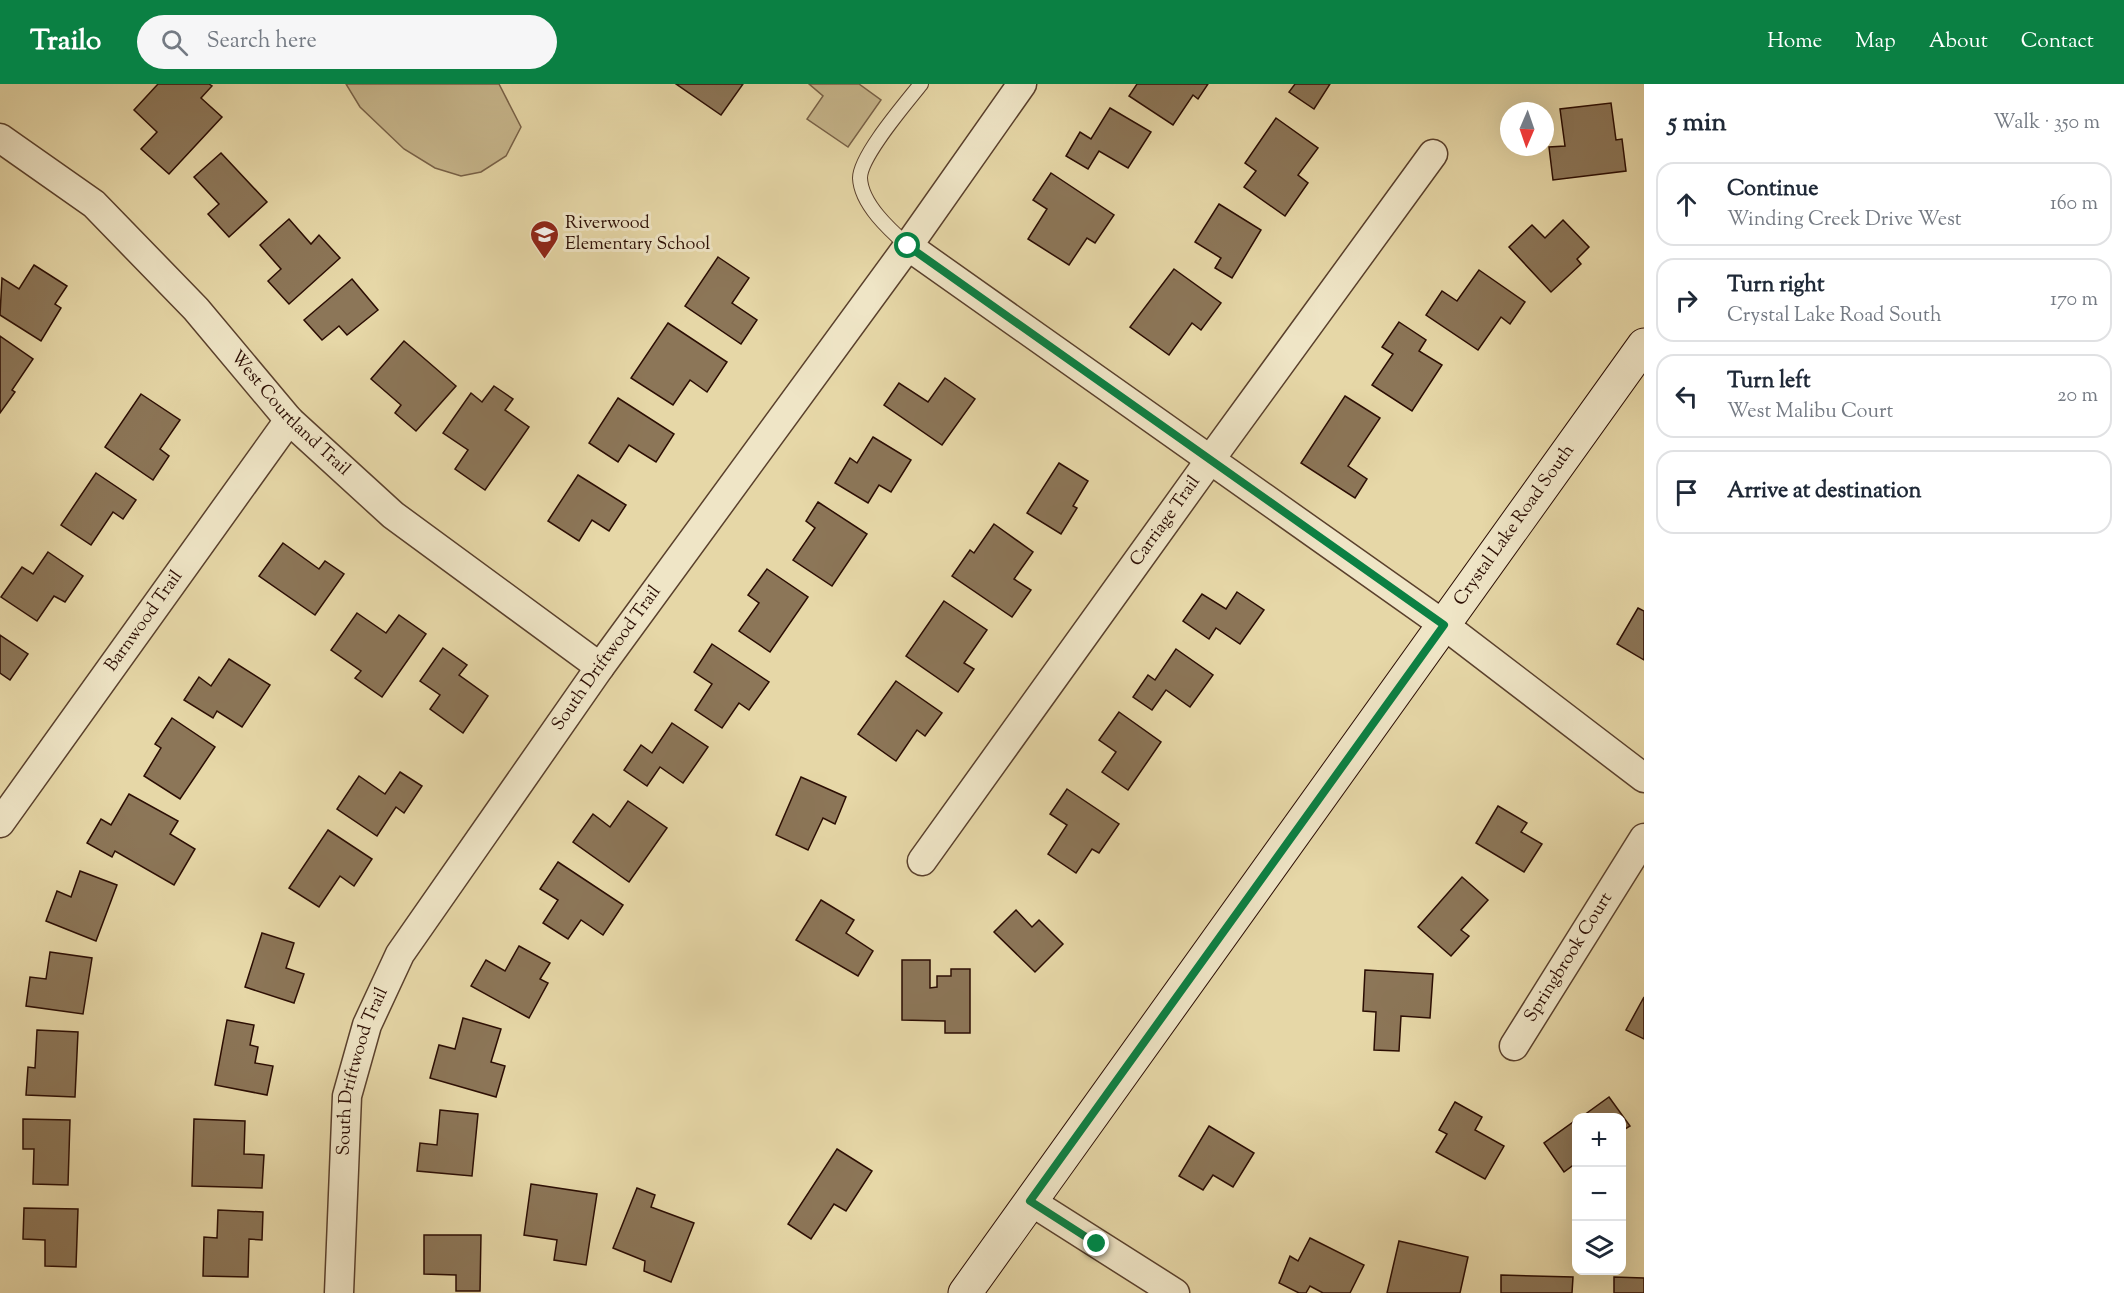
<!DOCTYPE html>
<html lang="en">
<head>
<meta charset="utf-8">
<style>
  :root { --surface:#fff; --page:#f6f6f7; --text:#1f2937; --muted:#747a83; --line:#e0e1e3; --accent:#0b8043 }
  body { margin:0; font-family:"Sorts Mill Goudy",serif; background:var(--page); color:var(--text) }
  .controls { position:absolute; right:18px; bottom:18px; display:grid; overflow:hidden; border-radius:12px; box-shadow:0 6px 24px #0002 }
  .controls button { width:54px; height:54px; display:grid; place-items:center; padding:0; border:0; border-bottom:2px solid var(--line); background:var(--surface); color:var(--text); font:30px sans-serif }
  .compass { position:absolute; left:1500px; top:18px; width:54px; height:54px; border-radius:50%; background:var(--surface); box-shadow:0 6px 24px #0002; rotate:182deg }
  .stop { position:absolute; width:18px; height:18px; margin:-14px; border:4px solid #0b8043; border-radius:50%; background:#fff }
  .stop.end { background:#0b8043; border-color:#fff; box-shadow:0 2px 6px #0008 }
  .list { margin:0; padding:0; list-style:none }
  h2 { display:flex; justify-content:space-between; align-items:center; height:78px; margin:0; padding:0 24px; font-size:26px }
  h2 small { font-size:20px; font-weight:400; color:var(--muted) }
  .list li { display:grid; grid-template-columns:39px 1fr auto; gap:18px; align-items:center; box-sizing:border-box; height:84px; margin:0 12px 12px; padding:0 12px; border:2px solid var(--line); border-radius:18px }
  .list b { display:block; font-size:22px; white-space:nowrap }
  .list p { margin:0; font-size:20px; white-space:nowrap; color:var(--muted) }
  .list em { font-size:20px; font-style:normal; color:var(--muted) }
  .icon { flex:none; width:33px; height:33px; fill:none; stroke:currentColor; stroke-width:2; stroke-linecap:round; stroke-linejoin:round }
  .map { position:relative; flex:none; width:1644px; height:1209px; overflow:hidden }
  header { display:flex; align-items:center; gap:36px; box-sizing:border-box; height:84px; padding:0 30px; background:var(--accent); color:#fff }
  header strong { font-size:28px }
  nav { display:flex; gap:33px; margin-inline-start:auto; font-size:21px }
  .search { width:420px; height:54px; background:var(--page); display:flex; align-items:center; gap:15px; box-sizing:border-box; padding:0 21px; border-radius:33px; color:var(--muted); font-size:22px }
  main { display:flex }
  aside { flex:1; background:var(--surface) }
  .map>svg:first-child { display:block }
  .green { fill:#c6b58b; stroke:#786147; stroke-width:1.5 }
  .building { fill:#8c7658; stroke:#2b0d03; stroke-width:1.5 }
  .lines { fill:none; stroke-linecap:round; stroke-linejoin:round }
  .lane-casing { stroke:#5a402c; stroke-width:16 }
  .street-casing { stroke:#5a402c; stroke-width:31 }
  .secondary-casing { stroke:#2b0d03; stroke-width:35 }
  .lane { stroke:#efe5c6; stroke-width:14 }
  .street { stroke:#efe5c6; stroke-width:28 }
  .secondary { stroke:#efe5c6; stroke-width:33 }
  .route { stroke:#0b8043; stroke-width:8 }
  .labels { text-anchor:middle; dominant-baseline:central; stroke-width:6; stroke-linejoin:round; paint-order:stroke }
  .poi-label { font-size:18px; fill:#2b0d03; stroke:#efe5c6; text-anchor:start }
  .street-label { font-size:18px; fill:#2b0d03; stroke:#efe5c6 }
</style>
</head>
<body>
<header>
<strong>Trailo</strong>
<div class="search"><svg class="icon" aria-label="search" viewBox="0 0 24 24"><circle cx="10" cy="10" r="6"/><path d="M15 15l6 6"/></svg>Search here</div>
<nav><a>Home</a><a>Map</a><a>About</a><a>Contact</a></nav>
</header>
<main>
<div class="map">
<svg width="1644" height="1209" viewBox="0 0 1644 1209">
  <rect width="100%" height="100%" fill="#e6d7a7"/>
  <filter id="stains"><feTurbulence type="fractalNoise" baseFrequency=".00333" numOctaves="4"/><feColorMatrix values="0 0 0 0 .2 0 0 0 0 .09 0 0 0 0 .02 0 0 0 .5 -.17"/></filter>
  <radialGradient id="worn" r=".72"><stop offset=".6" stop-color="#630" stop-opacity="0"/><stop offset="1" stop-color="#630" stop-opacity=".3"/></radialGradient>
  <!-- green -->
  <g class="green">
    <path d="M346 0H499L521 43 506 72 481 88 461 92 435 84 404 65 360 23Z"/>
    <path d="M809 0H859L881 16 848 63 807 35 823 12Z"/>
  </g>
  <!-- building -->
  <g class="building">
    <path d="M158 0H209L212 2 201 14 222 33 169 90 141 65 157 48 134 26Z"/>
    <path d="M676 0H743L721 31Z"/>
    <path d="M1137 0H1208L1198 15 1193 11 1173 41 1129 12Z"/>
    <path d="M1295 0H1330L1314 25 1289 8Z"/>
    <path d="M1611 19 1616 56 1622 55 1626 87 1553 96 1549 63 1565 62 1560 25Z"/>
    <path d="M1110 24 1151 48 1128 84 1099 67 1088 85 1066 72 1080 48 1091 55Z"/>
    <path d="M1276 34 1318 64 1298 91 1308 99 1285 132 1244 103 1256 87 1245 79Z"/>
    <path d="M221 69 267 118 229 153 208 130 219 120 194 93Z"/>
    <path d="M1051 89 1114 131 1095 159 1087 154 1069 181 1028 155 1047 125 1033 116Z"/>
    <path d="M1219 120 1261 146 1232 194 1215 184 1221 174 1195 158Z"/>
    <path d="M289 135 311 160 319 151 340 174 289 220 268 197 281 185 260 161Z"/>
    <path d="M1563 136 1589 163 1577 175 1581 180 1551 208 1509 163 1532 141 1545 154Z"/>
    <path d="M718 173 749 194 732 219 757 236 741 260 685 222Z"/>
    <path d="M34 181 67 202 55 220 61 224 41 257 0 231 2 194 19 205Z"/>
    <path d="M1174 185 1221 219 1201 246 1192 239 1169 271 1130 243Z"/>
    <path d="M1479 186 1525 218 1510 240 1501 233 1478 266 1426 231 1442 207 1457 217Z"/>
    <path d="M352 195 378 226 347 251 339 242 322 256 304 236Z"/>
    <path d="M1399 238 1426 256 1419 267 1442 281 1412 327 1372 301 1393 270 1382 263Z"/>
    <path d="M668 239 727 278 707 308 690 296 673 321 631 294Z"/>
    <path d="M0 252 33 275 12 306 15 308 0 329Z"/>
    <path d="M404 257 456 302 416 347 395 329 401 321 371 295Z"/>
    <path d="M945 294 975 315 942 361 884 321 899 299 928 318Z"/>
    <path d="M494 302 513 315 505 326 529 343 485 406 455 385 468 366 443 349 471 309 482 318Z"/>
    <path d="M141 310 180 336 160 365 169 372 153 396 105 363Z"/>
    <path d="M1345 312 1380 334 1348 382 1367 395 1355 414 1301 379Z"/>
    <path d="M618 314 674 350 656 378 629 361 618 378 589 359Z"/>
    <path d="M873 353 911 376 891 408 879 401 868 419 835 399 850 374 857 379Z"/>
    <path d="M1059 379 1088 397 1073 422 1077 424 1061 450 1027 429Z"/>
    <path d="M96 389 136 416 123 435 113 428 91 461 61 441Z"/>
    <path d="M578 391 626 421 609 447 592 436 579 457 548 437Z"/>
    <path d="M818 418 867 450 832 502 793 476 815 444 806 437Z"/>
    <path d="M994 440 1033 468 1014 495 1031 506 1012 533 952 492 970 466 974 469Z"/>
    <path d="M283 459 319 485 325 477 344 490 315 531 259 492Z"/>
    <path d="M48 468 83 492 65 518 54 512 37 537 1 513 22 483 33 490Z"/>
    <path d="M767 485 808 513 770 568 739 547 759 519 748 511Z"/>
    <path d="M1237 508 1264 526 1240 560 1216 544 1209 555 1183 537 1202 510 1226 525Z"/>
    <path d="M944 517 987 546 964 579 974 585 958 608 906 572Z"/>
    <path d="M1638 524 1644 527V576L1617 560Z"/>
    <path d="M357 529 386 549 399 531 426 550 382 613 355 594 361 587 331 566Z"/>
    <path d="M0 551 28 570 10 596 0 589Z"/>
    <path d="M712 560 769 598 749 626 739 619 722 644 695 626 712 600 694 588Z"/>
    <path d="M443 564 467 581 459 591 488 612 463 649 430 625 440 611 420 597Z"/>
    <path d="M1176 565 1213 591 1190 623 1166 606 1152 626 1133 613 1148 591 1155 596Z"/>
    <path d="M229 575 270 601 242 643 217 627 213 634 184 616 199 593 211 602Z"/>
    <path d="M896 597 942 629 925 652 917 646 896 677 858 650Z"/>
    <path d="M1119 628 1161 658 1128 706 1102 688 1116 668 1099 656Z"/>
    <path d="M172 634 215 663 180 715 144 692 161 664 155 660Z"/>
    <path d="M672 639 708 663 683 699 660 683 647 702 624 686 641 661 652 669Z"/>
    <path d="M400 688 422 702 404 729 396 723 377 752 337 725 359 692 385 710Z"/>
    <path d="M801 693 846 713 835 740 823 734 808 766 776 751Z"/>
    <path d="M1067 705 1119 740 1099 769 1092 765 1076 789 1048 770 1067 741 1050 730Z"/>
    <path d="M129 710 178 737 170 750 195 765 174 801 115 767 112 773 87 759 101 735 111 741Z"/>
    <path d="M628 717 667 744 629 798 573 758 593 730 610 743Z"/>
    <path d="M1498 722 1527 739 1521 748 1542 760 1524 788 1476 759Z"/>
    <path d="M328 746 372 775 354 802 340 792 319 823 289 804Z"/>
    <path d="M558 778 623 821 603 851 581 836 568 855 543 839 558 816 540 805Z"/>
    <path d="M80 787 117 801 96 857 46 837 57 807 71 813Z"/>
    <path d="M1462 793 1488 816 1461 846 1469 852 1451 872 1418 843Z"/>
    <path d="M821 816 854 836 846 849 873 867 858 892 796 856Z"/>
    <path d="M1016 826 1032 843 1039 836 1063 860 1035 888 994 848Z"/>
    <path d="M262 849 294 859 286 884 304 890 294 919 245 903Z"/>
    <path d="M519 862 550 879 540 895 548 899 529 934 471 902 486 876 505 887Z"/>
    <path d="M50 868 92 874 83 930 26 922 30 893 46 895Z"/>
    <path d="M902 876H930V904L937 903V892H951V885H970V949H945V937L902 936Z"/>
    <path d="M1365 886 1433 890 1430 934 1401 932 1399 967 1374 966 1376 928 1363 927Z"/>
    <path d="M1644 913V955L1626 946Z"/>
    <path d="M463 934 501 945 491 978 505 982 496 1013 430 994 439 961 455 965Z"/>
    <path d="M227 936 254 941 250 961 258 963 255 979 273 982 267 1011 215 1001Z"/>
    <path d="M37 946 78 948 75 1013 26 1011 28 983 35 984Z"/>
    <path d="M1609 1013 1630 1042 1622 1047V1034H1580Z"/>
    <path d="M1455 1018 1482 1033 1475 1046 1504 1062 1485 1095 1436 1068 1447 1050 1439 1046Z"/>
    <path d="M440 1026 478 1030 472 1092 417 1087 420 1059 437 1061Z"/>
    <path d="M23 1035 70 1036 68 1101 33 1100 34 1065H23Z"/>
    <path d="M194 1035 245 1037 244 1070 264 1071 262 1104 192 1102Z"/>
    <path d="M1576 1036V1079L1564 1088 1544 1059Z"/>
    <path d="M1209 1042 1254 1069 1233 1103 1213 1091 1203 1106 1179 1092Z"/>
    <path d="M837 1065 872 1087 846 1127 834 1120 811 1155 788 1140Z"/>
    <path d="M531 1100 597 1110 586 1181 554 1176 557 1156 524 1151Z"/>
    <path d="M637 1104 655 1111 651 1123 694 1139 671 1198 644 1187 645 1177 613 1164Z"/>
    <path d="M24 1124 78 1125 76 1183 45 1182V1156L23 1155Z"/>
    <path d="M218 1126 263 1128 262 1156 249 1155 248 1193 203 1192 204 1153 217 1154Z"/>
    <path d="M424 1151H481L480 1207H456V1191L424 1190Z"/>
    <path d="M1310 1154 1364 1181 1350 1209H1323L1310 1202 1306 1209H1299L1279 1199 1290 1172 1298 1177Z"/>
    <path d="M1399 1157 1468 1173 1460 1209H1387Z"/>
    <path d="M1501 1191 1573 1193 1572 1209H1501Z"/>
    <path d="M1614 1193 1644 1194V1209H1614Z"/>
  </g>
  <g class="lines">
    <defs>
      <path id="lane" d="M908 162C890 146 861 120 860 94 860 72 906 19 921 0"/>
      <g id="street">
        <path id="s1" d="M0 54 94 120 196 225 289 336 393 431 600 583"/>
        <path d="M908 162 1444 541 1644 694"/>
        <path id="s2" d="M0 739 289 336"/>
        <path id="s3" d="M922 777 1210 376 1433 70"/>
        <path id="s4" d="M1514 962 1644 754"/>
        <path d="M1030 1117 1175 1209"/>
        <path id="s5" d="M339 1209 347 1012 367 941 400 870 600 583 908 162 1022 0"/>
      </g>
      <g id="secondary">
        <path id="s6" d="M965 1209 1644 261"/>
      </g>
    </defs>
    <!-- lane casing -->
    <use href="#lane" class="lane-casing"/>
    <!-- street casing -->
    <use href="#street" class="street-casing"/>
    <!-- secondary casing -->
    <use href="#secondary" class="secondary-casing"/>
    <!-- lane -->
    <use href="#lane" class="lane"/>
    <!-- street -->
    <use href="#street" class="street"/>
    <!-- secondary -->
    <use href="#secondary" class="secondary"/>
  </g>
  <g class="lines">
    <!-- route -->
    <path class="route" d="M908 162 1444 541 1030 1117 1097 1160"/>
  </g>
  <!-- icons -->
  <defs>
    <symbol id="school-pin" viewBox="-11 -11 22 30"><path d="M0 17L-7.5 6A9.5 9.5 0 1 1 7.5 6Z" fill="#8f2418" stroke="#efe5c6"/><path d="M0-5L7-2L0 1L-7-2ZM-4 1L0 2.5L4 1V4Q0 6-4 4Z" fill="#fff"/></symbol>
  </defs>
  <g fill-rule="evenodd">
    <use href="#school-pin" x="528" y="134" width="33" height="45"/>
  </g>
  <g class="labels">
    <!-- poi labels -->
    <g class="poi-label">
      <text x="565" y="140">Riverwood<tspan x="565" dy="21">Elementary School</tspan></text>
    </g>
    <!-- street labels -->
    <g class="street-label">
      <text stroke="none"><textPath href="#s1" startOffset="402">West Courtland Trail</textPath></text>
      <text stroke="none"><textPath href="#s3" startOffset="418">Carriage Trail</textPath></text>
      <text stroke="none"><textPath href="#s6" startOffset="944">Crystal Lake Road South</textPath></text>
      <text stroke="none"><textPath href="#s2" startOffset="248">Barnwood Trail</textPath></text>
      <text stroke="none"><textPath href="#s5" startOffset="710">South Driftwood Trail</textPath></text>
      <text stroke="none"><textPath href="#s4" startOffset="104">Springbrook Court</textPath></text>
      <text stroke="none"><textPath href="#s5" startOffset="224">South Driftwood Trail</textPath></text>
    </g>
  </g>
  <rect width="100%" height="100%" filter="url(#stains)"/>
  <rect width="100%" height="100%" fill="url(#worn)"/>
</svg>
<div class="controls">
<button>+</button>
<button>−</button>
<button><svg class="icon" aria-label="layers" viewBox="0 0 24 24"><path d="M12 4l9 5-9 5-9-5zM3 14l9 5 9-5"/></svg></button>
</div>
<svg class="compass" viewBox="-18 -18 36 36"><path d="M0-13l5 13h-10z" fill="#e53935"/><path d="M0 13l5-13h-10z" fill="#747a83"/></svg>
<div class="stop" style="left:908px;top:162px"></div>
<div class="stop end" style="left:1097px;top:1160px"></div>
</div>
<aside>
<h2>5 min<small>Walk · 350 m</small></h2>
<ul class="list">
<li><svg class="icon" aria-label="ahead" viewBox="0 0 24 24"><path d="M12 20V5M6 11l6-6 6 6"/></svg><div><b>Continue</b><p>Winding Creek Drive West</p></div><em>160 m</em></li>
<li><svg class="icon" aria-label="right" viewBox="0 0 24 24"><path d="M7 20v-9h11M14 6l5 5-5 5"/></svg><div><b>Turn right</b><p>Crystal Lake Road South</p></div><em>170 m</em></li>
<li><svg class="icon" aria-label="left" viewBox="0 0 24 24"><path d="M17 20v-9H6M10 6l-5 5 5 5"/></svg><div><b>Turn left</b><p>West Malibu Court</p></div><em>20 m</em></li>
<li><svg class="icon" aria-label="arrive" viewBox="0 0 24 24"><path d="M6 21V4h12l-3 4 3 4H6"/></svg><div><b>Arrive at destination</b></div></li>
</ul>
</aside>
</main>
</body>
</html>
